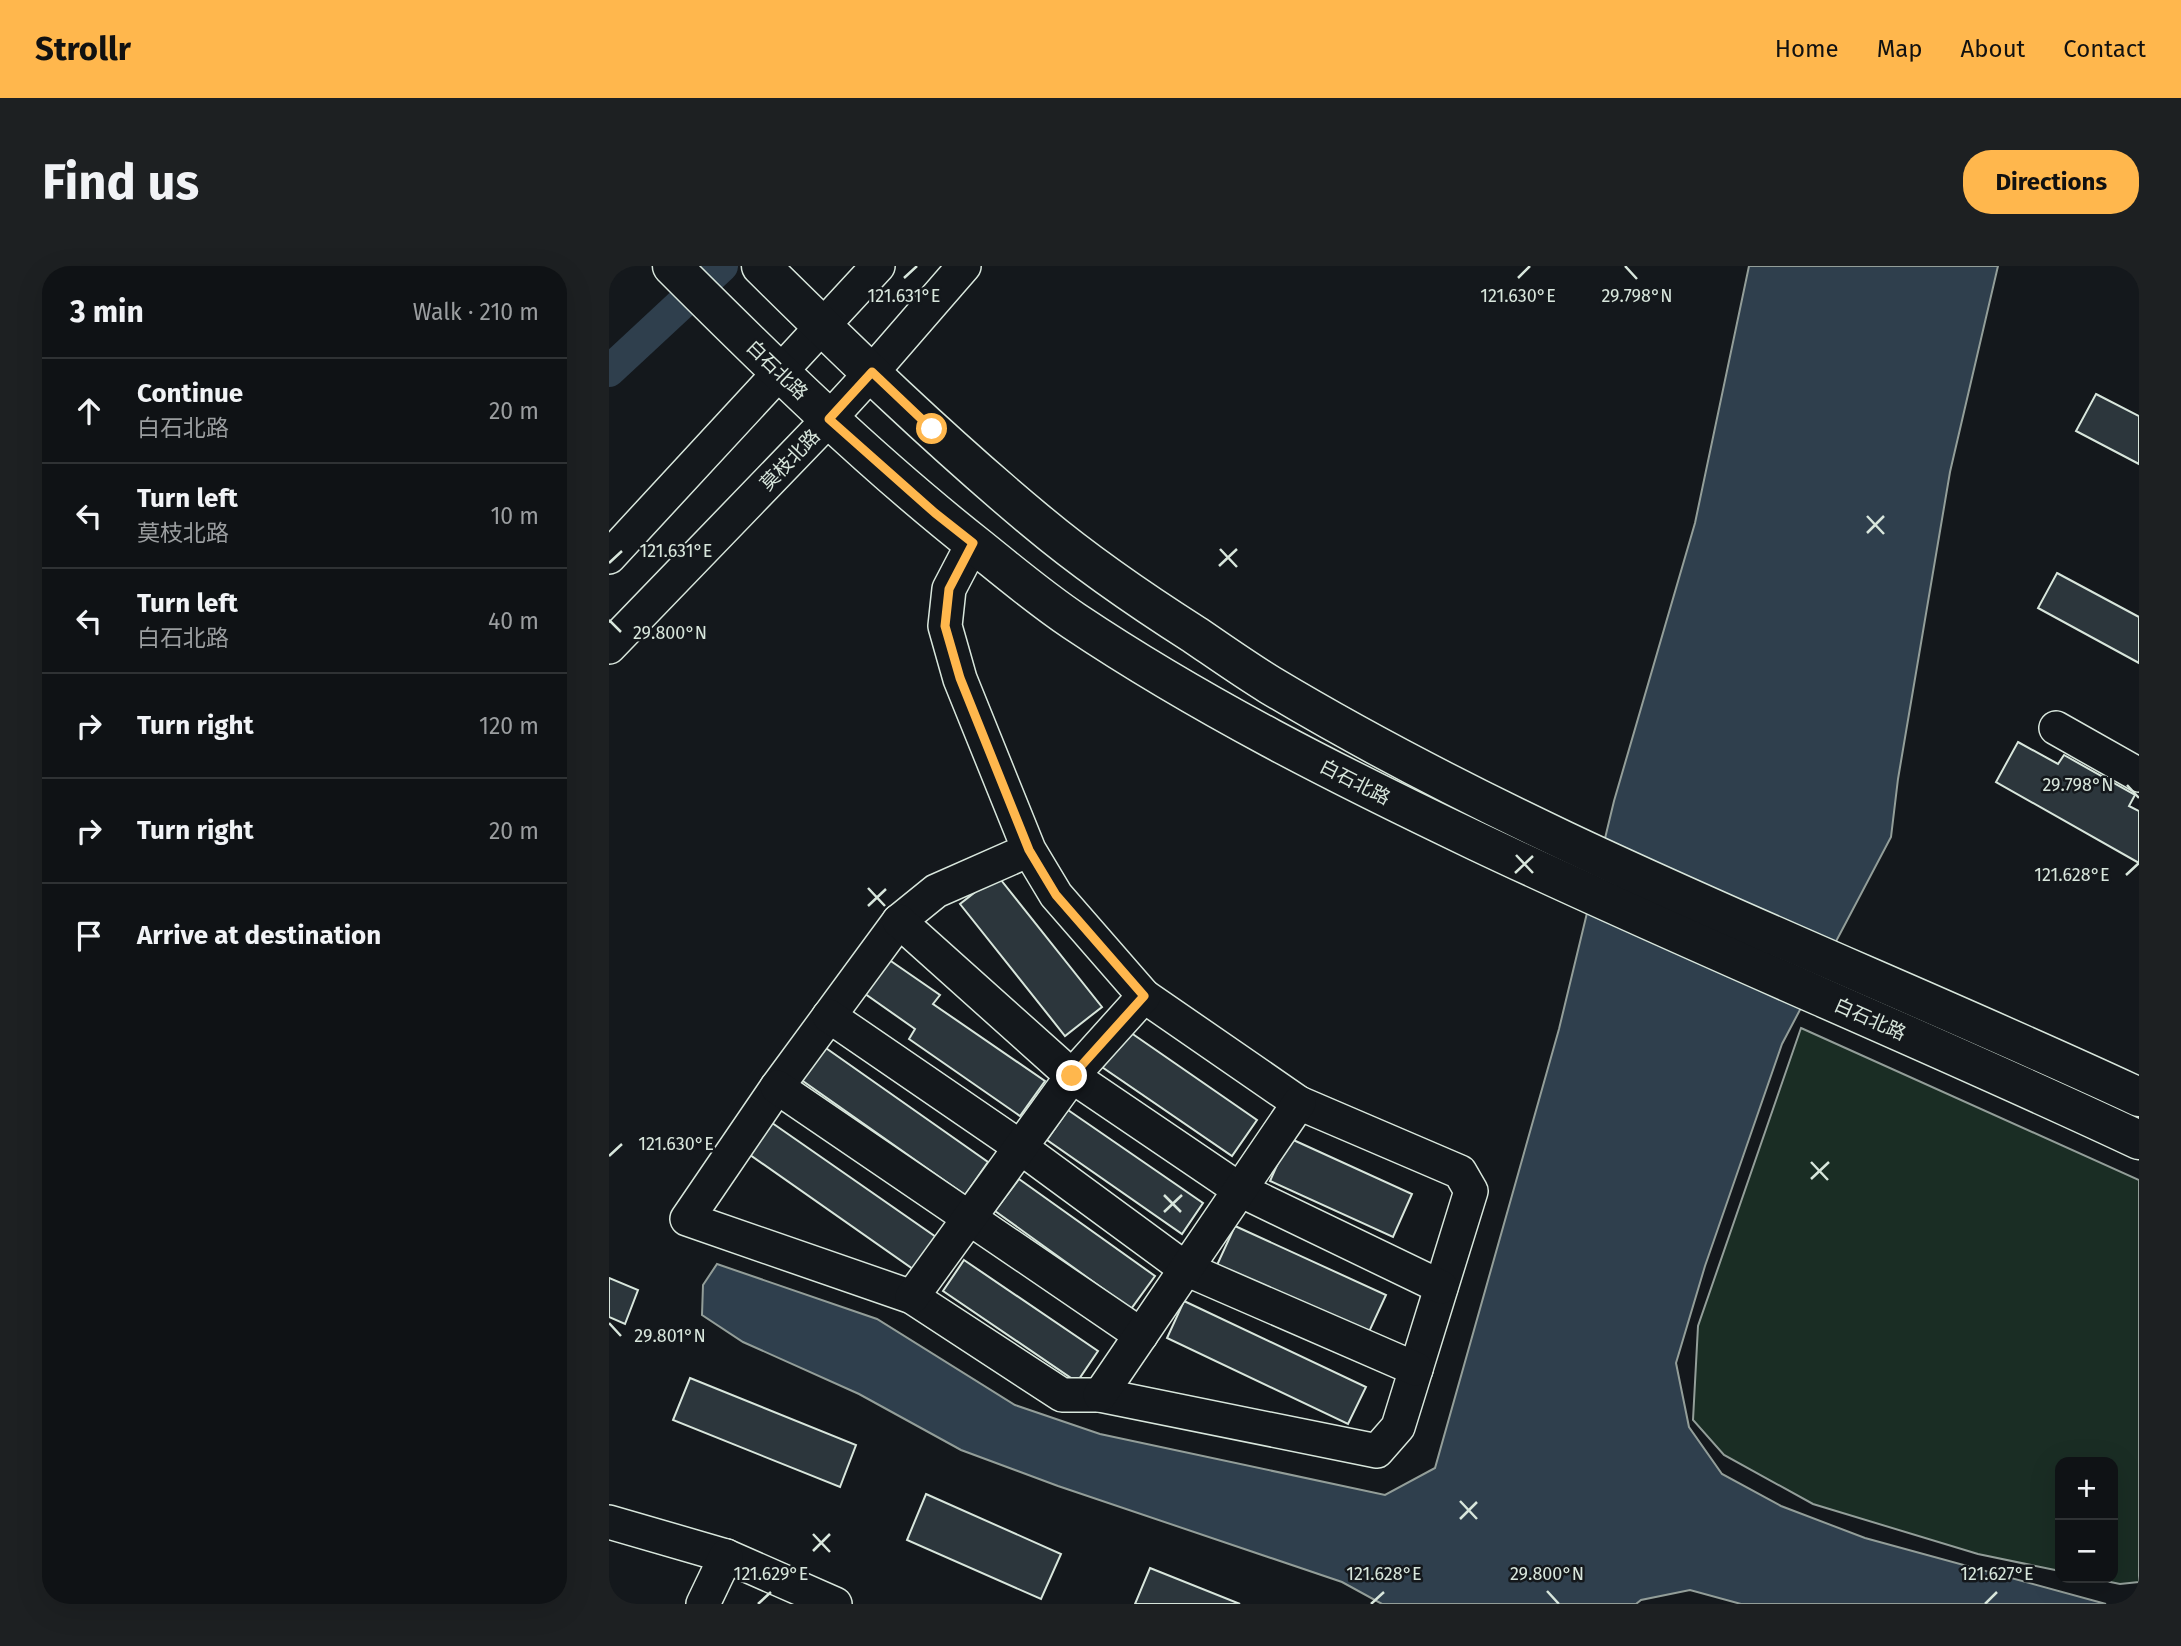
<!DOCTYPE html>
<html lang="en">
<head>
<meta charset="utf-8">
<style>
  :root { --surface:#0f1215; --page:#1d2022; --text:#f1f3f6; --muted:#9b9ea0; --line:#2f3234; --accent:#ffb74d }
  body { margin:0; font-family:"Fira Sans","Noto Sans SC",sans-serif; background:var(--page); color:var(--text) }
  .controls { position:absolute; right:21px; bottom:21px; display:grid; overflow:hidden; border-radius:14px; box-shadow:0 7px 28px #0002 }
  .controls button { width:63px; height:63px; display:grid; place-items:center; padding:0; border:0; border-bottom:2px solid var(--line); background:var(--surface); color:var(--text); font:35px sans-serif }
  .stop { position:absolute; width:21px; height:21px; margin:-16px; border:5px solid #ffb74d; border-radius:50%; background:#fff }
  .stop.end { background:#ffb74d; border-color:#fff; box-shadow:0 2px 7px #0008 }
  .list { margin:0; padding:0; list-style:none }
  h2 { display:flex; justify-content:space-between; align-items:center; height:91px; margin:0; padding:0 28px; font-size:30px }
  h2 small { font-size:23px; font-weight:400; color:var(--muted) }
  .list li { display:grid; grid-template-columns:46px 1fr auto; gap:21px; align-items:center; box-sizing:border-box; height:105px; padding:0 28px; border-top:2px solid var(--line) }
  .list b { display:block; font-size:26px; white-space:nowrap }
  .list p { margin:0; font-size:23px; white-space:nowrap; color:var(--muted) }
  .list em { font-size:23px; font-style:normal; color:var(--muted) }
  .icon { flex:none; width:38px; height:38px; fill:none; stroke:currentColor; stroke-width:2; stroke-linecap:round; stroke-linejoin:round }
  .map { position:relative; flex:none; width:1530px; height:1338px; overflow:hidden; border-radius:28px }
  header { display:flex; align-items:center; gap:42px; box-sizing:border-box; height:98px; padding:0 35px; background:var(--accent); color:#111 }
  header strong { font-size:33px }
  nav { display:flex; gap:38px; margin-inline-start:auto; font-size:24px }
  .intro { display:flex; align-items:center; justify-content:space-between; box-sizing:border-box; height:168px; padding:0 42px }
  h1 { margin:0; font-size:49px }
  .button { padding:18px 32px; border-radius:28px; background:var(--accent); color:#111; font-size:24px; font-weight:700 }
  main { display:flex; gap:42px; padding:0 42px }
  aside { flex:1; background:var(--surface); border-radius:28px; box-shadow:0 7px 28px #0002 }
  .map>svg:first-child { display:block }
  .green { fill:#1a2d24; stroke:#939e99; stroke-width:2 }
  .water { fill:#2f3f4d; stroke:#939e99; stroke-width:2 }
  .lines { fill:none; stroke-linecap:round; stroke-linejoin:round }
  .canal { stroke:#2f3f4d; stroke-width:32 }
  .building { fill:#2c363c; stroke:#d8e6dc; stroke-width:2 }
  .minor-casing { stroke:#d8e6dc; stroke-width:36 }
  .major-casing { stroke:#d8e6dc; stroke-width:41 }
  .minor { stroke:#14181c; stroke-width:33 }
  .major { stroke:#14181c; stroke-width:38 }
  .route { stroke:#ffb74d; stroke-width:9 }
  .ticks { fill:none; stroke:#d8e6dc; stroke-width:2.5 }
  .labels { text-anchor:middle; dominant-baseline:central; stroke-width:5; stroke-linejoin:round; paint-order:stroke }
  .street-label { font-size:19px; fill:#d8e6dc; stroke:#14181c }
  .ticks-label { font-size:18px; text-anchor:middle; fill:#d8e6dc; stroke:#14181c; stroke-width:5; stroke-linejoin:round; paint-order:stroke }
</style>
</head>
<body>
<header>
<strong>Strollr</strong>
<nav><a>Home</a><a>Map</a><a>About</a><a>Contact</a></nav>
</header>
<div class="intro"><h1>Find us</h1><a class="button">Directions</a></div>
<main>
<aside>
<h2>3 min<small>Walk · 210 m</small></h2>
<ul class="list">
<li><svg class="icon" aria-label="ahead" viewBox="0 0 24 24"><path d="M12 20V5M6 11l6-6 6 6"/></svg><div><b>Continue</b><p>白石北路</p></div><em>20 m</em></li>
<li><svg class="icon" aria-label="left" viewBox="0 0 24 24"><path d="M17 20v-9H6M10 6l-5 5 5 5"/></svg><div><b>Turn left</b><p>莫枝北路</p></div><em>10 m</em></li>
<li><svg class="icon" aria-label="left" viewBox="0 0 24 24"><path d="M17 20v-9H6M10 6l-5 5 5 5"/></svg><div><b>Turn left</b><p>白石北路</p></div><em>40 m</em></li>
<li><svg class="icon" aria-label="right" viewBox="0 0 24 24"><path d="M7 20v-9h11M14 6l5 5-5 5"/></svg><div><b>Turn right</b></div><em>120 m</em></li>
<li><svg class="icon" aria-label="right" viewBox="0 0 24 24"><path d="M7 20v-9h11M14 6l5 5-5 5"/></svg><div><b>Turn right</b></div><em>20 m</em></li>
<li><svg class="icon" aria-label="arrive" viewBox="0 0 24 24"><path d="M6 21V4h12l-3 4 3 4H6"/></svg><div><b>Arrive at destination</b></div></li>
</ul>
</aside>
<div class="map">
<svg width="1530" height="1338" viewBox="0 0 1530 1338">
  <rect width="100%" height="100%" fill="#14181c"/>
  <!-- green -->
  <path class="green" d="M1192 762 1530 914V1316L1511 1318 1482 1312H1504V1196H1451V1305L1369 1288 1204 1238 1115 1189 1084 1154 1089 1060Z"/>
  <!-- water -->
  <path class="water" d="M1140 0H1389L1341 206 1289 513 1282 571 1173 778 1096 1000 1067 1097 1080 1161 1113 1208 1172 1240 1256 1272 1497 1338H1132L1081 1324 1032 1334 1027 1338H773L733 1316 449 1220 352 1184 250 1128 134 1076 93 1049 94 1019 108 998 268 1053 406 1139 491 1168 776 1229 826 1202 950 763 1005 535 1086 257Z"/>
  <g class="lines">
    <!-- canal -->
    <path class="canal" d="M0 105 113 0"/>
  </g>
  <!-- building -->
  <g class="building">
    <path d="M1487 128 1530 150V198L1467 165Z"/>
    <path d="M1448 307 1530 351V397L1429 342Z"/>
    <path d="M1409 476 1449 498 1455 489 1526 529 1520 540 1530 545V597L1387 516Z"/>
    <path d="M388 609 493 741 456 770 351 638Z"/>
    <path d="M276 691 331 729 324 738 436 815 411 850 300 773 306 763 252 725Z"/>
    <path d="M515 762 648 854 623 890 490 799Z"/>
    <path d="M214 780 379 896 356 929 191 813Z"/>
    <path d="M459 844 594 937 573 968 438 874Z"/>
    <path d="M156 852 327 971 304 1003 134 884Z"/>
    <path d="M680 872 803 928 784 971 661 915Z"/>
    <path d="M410 913 546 1010 522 1043 386 945Z"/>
    <path d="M626 960 777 1029 759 1068 608 999Z"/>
    <path d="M355 994 489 1085 468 1116 334 1025Z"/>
    <path d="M0 1012 29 1024 16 1058 0 1051Z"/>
    <path d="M575 1035 757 1121 739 1158 558 1072Z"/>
    <path d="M81 1112 247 1179 231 1221 64 1154Z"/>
    <path d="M317 1228 452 1288 432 1333 298 1274Z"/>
    <path d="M541 1302 631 1338H526Z"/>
  </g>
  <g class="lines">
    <defs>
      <g id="minor">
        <path d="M364 277 340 323 336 360 351 413 420 584 447 629 535 730 690 837 851 906 862 925 789 1161 768 1185 491 1129H453L303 1031 78 953 168 821 290 655 327 625 420 584"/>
        <path d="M0 291 269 0"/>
        <path d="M0 381 220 153 263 106 355 0"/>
        <path d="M1447 462 1530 509"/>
        <path d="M290 655 463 810 631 924 832 1021"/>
        <path d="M220 750 411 881 577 1003 807 1103"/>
        <path d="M168 821 532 1069"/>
        <path d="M303 1031 463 810 535 730"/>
        <path d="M491 1129 690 837"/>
        <path d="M0 1256 117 1290 226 1338"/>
        <path d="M94 1338 117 1290"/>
      </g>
      <g id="major">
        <path d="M63 0C161 98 260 195 369 281 400 306 432 333 465 355 592 440 729 509 867 575 1086 679 1311 771 1530 874"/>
        <path d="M152 0C241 88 331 175 427 255 477 297 531 334 586 369 611 386 635 403 661 419 936 584 1240 696 1530 831"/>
      </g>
    </defs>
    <!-- minor casing -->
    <use href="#minor" class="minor-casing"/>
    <!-- major casing -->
    <use href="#major" class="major-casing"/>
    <!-- minor -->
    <use href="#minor" class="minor"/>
    <!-- major -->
    <use href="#major" class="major"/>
  </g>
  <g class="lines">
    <!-- route -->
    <path class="route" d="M323 163 263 106 220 153 326 247 364 277 340 323 336 360 351 412 420 584 447 629 535 730 463 810"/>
  </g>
  <!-- ticks -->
  <path class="ticks" d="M1016 0 1028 13M295 12 308 0M909 12 921 0M1258 250 1275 268M1258 267 1275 250M611 283 628 301M0 297 13 285M610 300 628 283M0 354 12 366M1518 519 1530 532M907 589 924 607M906 607 924 590M1517 609 1530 597M259 622 276 640M259 640 277 623M0 890 13 878M1202 896 1219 914M1202 913 1220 896M555 929 572 946M555 946 573 929M0 1057 12 1070M851 1235 868 1253M851 1253 868 1236M204 1268 221 1286M204 1285 221 1268M938 1325 950 1338M149 1338 162 1326M762 1338 775 1326M1376 1338 1388 1326"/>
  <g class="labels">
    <!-- street labels -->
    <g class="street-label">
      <text transform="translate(168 104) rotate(44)">白石北路</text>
      <text transform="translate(181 194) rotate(-46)">莫枝北路</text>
      <text transform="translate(746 516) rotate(27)">白石北路</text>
      <text transform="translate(1261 753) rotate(24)">白石北路</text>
    </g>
  </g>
  <g class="ticks-label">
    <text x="295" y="36">121.631°E</text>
    <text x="909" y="36">121.630°E</text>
    <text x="1028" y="36">29.798°N</text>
    <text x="67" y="291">121.631°E</text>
    <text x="61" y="373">29.800°N</text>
    <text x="1469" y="525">29.798°N</text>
    <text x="1463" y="615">121.628°E</text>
    <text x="67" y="884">121.630°E</text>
    <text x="61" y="1076">29.801°N</text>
    <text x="938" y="1314">29.800°N</text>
    <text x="162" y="1314">121.629°E</text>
    <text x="775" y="1314">121.628°E</text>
    <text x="1388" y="1314">121.627°E</text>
  </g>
</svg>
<div class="controls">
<button>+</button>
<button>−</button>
</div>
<div class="stop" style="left:323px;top:163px"></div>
<div class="stop end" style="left:463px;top:810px"></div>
</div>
</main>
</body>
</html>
